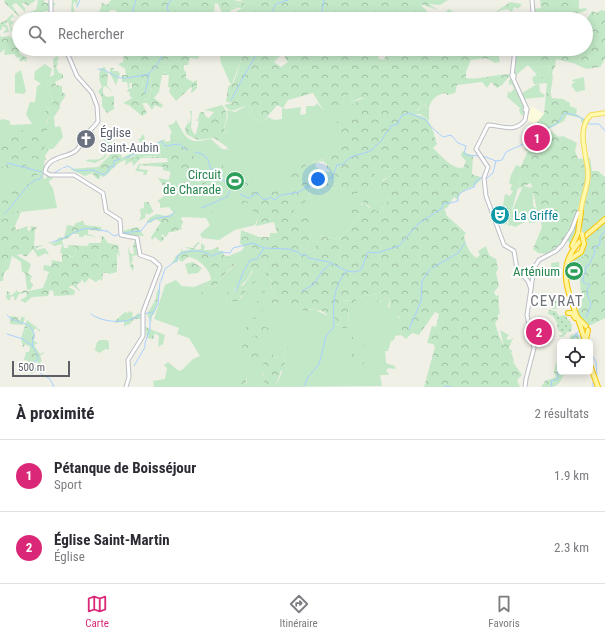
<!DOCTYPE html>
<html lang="fr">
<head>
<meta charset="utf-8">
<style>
  :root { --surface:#fff; --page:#f7f7f7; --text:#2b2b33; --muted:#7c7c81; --line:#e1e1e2; --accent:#db2777 }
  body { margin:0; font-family:"Roboto Condensed",sans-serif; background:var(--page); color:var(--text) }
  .controls { position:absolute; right:12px; bottom:12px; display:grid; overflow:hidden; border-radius:6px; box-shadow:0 2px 10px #0003 }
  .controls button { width:36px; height:36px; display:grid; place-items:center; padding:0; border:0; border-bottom:1px solid var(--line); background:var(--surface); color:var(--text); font:20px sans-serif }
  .scale { position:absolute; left:12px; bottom:10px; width:58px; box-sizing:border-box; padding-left:4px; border:2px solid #5e6167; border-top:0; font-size:11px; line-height:14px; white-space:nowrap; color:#5e6167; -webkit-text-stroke:3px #fff; paint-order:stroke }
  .you { position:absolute; left:318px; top:179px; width:14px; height:14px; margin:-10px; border:3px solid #fff; border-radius:50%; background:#1a73e8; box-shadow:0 0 0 6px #1a73e833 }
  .badge { display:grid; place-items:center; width:26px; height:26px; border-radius:50%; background:var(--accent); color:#fff; font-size:13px; font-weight:700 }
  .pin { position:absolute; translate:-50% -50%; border:2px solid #fff; box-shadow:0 1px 4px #0006 }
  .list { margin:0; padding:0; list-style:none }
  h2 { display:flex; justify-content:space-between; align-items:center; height:52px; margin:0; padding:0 16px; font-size:17px }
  h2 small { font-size:13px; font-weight:400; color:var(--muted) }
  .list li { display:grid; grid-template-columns:26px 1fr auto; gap:12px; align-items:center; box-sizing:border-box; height:72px; padding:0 16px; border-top:1px solid var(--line) }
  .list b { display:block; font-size:15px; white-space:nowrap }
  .list p { margin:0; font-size:13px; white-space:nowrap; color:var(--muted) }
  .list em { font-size:13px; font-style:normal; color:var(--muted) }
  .icon { flex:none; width:22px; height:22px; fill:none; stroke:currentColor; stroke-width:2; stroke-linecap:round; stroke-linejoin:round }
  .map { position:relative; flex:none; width:605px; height:387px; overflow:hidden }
  .search { position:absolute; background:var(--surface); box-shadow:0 2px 10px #0003; left:12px; right:12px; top:12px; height:44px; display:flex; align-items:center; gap:10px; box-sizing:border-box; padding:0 14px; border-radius:22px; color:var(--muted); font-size:15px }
  .sheet { height:196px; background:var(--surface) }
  nav { display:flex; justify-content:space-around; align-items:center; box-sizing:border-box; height:56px; border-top:1px solid var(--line); background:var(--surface); font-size:11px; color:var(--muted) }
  nav a { display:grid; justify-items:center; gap:2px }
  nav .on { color:var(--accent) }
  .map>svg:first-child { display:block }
  .commercial { fill:#fefade }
  .green { fill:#c3e8c7 }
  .forest { fill:url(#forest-crowns); fill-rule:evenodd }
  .cemetery { fill:url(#cemetery-stones) }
  .garden { fill:url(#garden-dots) }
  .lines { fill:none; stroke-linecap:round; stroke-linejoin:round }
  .stream { stroke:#a9d0ff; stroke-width:1 }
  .secondary-casing { stroke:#bcbec5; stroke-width:5 }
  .primary-casing { stroke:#f4da5c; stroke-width:5.5 }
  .trunk-casing { stroke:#f8c400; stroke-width:6 }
  .secondary { stroke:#fff; stroke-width:3 }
  .primary { stroke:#fffaae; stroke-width:3.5 }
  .trunk { stroke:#fff49f; stroke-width:4 }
  .trunk-bridge-casing { stroke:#f8c400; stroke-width:6; stroke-linecap:butt }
  .trunk-bridge { stroke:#fff49f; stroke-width:4 }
  .labels { text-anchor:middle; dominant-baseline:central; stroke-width:4; stroke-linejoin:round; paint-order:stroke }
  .worship-label { font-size:13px; fill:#5b616d; stroke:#fff; text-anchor:start }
  .leisure-label { font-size:13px; fill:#27864d; stroke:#fff; text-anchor:end }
  .culture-label { font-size:13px; fill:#0d838f; stroke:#fff; text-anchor:start }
  .quarter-label { font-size:15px; letter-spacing:1px; fill:#6f7379; stroke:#fff }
</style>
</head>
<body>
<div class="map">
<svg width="605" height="387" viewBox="0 0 605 387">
  <defs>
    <pattern id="forest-crowns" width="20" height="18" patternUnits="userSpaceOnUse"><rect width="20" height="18" fill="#c3e8c7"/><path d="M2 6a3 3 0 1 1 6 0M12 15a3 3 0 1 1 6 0" fill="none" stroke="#a2bfa5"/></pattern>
    <pattern id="cemetery-stones" width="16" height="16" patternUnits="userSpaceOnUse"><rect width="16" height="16" fill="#c3e8c7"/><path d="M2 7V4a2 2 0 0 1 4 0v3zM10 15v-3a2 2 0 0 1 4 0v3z" fill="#a2bfa5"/></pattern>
    <pattern id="garden-dots" width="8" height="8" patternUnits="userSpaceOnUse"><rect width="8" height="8" fill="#c3e8c7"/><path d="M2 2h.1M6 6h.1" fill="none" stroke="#a2bfa5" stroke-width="1.8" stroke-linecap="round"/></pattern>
  </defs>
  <rect width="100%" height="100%" fill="#f1f0e7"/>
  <!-- commercial -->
  <path class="commercial" d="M533 107 544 114 535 125 526 119 528 108Z"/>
  <!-- green -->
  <g class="green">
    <path d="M226 0H234L236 4 242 3V8L231 7 230 1 228 2Z"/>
    <path d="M240 0H256L251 19H236L243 11 244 2Z"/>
    <path d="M219 49H244L240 54 242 57 232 84 230 83 221 63Z"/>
    <path d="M516 49H528L526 53 539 66 550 65 548 78 538 76 528 65 515 76Z"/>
    <path d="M167 59 170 68 168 71 163 73 164 60Z"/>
    <path d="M45 64 52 69 50 76 46 78C45 92 64 104 42 113L46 123 49 118 54 117 55 127 60 126 63 137 53 149H49L45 156 43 178 46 179 47 175 52 176 53 179 50 180 49 183 53 188 57 208 21 212 18 211 10 215V219L1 221 0 224V120L3 119 10 121V125L32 124 26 114 30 102H35L37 86 41 84 34 79 35 71Z"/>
    <path d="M21 70 26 91 24 94 15 93V74Z"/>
    <path d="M149 77 152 80 149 99 142 100 147 88H143L142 83Z"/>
    <path d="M584 77 585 90 576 92 571 85 576 81 573 82 572 80Z"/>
    <path d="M512 78 524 106 526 116 521 115 519 110 520 108 507 97 508 91 510 93 514 89 512 84 509 85V80Z"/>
    <path d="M539 83 540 92 545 95 544 97 524 99 522 93Z"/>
    <path d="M345 95H350L352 102 367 97 344 119 334 123 329 133 346 138C340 140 339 146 336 151 330 158 320 160 312 162L311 172 300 183 264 203 255 225 235 230 219 240 202 238 200 234 210 225 206 218 182 217 181 219 172 217 175 215 169 207 160 208V203L157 201 163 197 170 175 172 154 162 156V153L172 150H158L161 152 160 157 150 156 131 158 139 152 157 147 158 144 162 142 164 146H171L170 135 172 133 168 125 173 124 176 120C181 128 185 142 198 141 203 141 207 139 211 139L222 149 232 150 227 149V147L236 132 228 134 224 129 228 116 227 110 235 112 246 106 252 109 249 115 263 122 268 117 274 120 282 119V108L287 109 301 107 300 115 306 114V106H315L317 103 323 110 342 105 343 98Z"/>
    <path d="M424 104 427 108 429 107V121L420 114H414V111L418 110Z"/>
    <path d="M516 165 522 167 517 175 521 177 511 213 523 186 533 188V206L537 209 529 220 515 227 511 225 508 226 509 219 506 225 500 221 505 194 510 196 513 191 510 189 512 185 509 183 511 175Z"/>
    <path d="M386 168 391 169 393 172 389 177 382 180 389 199 387 202 381 203 384 211 382 213 372 209 364 202 359 206 358 213 360 216 343 236 338 239 318 236 314 252 306 251 311 234 308 224 312 218 311 203 304 219 294 215 292 211 310 198 309 188H319L320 193 330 188 346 190 347 192H367L376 172Z"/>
    <path d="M592 233 588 239 583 267H580V281L577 261 568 262C580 254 581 254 583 240Z"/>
    <path d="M0 234H2L0 241H6L7 237 12 240 8 246H0Z"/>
    <path d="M69 246H77L75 254 72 257 62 251V249H69Z"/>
    <path d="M251 247 257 251C252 276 249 283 226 294L227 303 236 309 230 302 229 297 239 300 244 295V298H250L252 293H247L244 290 251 284 257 268 265 267 268 277 273 283 270 284 275 296 269 304 278 307 274 305 277 302 299 303 302 304 303 312C315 306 318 313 327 315L328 308 331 309 332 315 336 310 337 312 335 325 342 324 345 329 349 324 348 305 341 300 356 301 357 297 378 294 380 303 382 299 390 298 388 307C398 315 405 322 401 335L395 336 394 340 391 341 388 351H385L386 363 395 366 396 369 388 368 386 372 389 373 388 375H380L382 386 279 387 276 386 285 365 283 352 291 347 283 348 281 356 276 359 273 354 265 359 262 374 265 378 262 387 261 383 256 387H246L247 378 242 383 230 387H154L153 381 165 379 167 368 164 365 168 362 179 371 182 370 193 359 200 356 189 338 177 334 179 328 154 319 165 285 176 280 182 286 194 287 191 296 200 292 203 297 202 290 205 285 216 287 220 279 237 263 226 257Z"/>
    <path d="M559 262 560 274 552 275 551 263Z"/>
    <path d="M28 326 33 335 30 344 23 337H30L24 334Z"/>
    <path d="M100 340H107L109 342V350L106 349 99 353 95 350 97 342Z"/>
  </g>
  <!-- forest -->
  <g class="forest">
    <path d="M5 0H36L28 6 24 3 21 4 25 8V12L16 3 12 5 19 16H18L4 2Z"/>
    <path d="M38 0H44L45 3H56L50 11H44L43 14H33L30 19H23L25 16H29L30 12 36 10Z"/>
    <path d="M72 0H78L77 7 75 1 73 5 75 14 70 19H66V15L71 13Z"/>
    <path d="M111 0H226L228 2 231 0V7L238 8 231 10 229 16 242 8V3L236 4 234 0 244 2 243 12 236 19H171V16L165 13 164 19H120L121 13 118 14 115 10H110L109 16 112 19H96L102 5 100 2 107 5ZM215 3 218 4 222 13 214 14Z"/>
    <path d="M256 0H448L440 5 429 4 438 10 420 4 430 14 436 12 443 14 449 9 456 14V19H251L253 6Z"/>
    <path d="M540 0H579V9L586 8 587 10 579 13 577 19H533L534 9 541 8Z"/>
    <path d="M510 2 522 4 518 9 514 7 512 12 507 9 499 11 496 15 497 11Z"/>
    <path d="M601 10 605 11V59L600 67 586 69 573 63 556 59 555 67 552 72C555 81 548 90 552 98L563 99 570 103V106L577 109 576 114 586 120 585 123 581 122V118L567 115 564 121 548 129 559 137 563 136 577 143 575 151 578 159 585 158V183L577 213 580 214 578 230 571 246 567 239 547 254 538 253 533 249 542 227 541 222 529 223 530 216 537 210 531 183 518 189 521 177 517 175 528 151 524 150 530 144 532 134 536 131 535 125 544 114 547 83 534 84 532 78 537 74 538 76 548 78 550 65C536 66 532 69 526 53L528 49H539L537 52 539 56 551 49H577L581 53C588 50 586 40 586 31L588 30V34H590V25L586 20 592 11 597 13Z"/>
    <path d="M12 14 15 17H12L10 20 14 22 11 25 12 29H16L17 33 11 31 8 21 5 25H7L9 32 2 33 7 29 2 26V30H0V23L5 21Z"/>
    <path d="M0 34 1 37 9 36 13 39H19L16 47 20 49 19 53 27 58 26 62 24 60 21 62 19 60 20 57 17 58 14 54 4 55 5 49 0 53Z"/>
    <path d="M125 49H199L198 55 202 49 198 59 190 58 188 65H184V70L186 72V78L193 82 197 80V88L192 93H191L192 88 191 87 176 101 169 92 170 88 168 87 169 75H162L159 92 154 98 163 105 161 108 155 105 152 110 147 103H142L147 113 142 116 130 106 123 103 132 98 129 95 130 92H127L128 89 132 88V83H129L130 88 128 87 127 82H122V75H126L125 69 118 64 123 62ZM167 59 170 68 168 71 164 73V61ZM149 77 152 80 149 99 143 100 147 88H143L142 83 144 81 147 83Z"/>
    <path d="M244 49H383L378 58 383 60 391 49H393L391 56 396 49H481L482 52H488L493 49 498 51 500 62 495 63 486 58 471 60 466 72V78C481 80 496 74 511 74L502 85 497 88 491 82 487 88 482 82 457 85 455 93 447 95 446 93C437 94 432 99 429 107L427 108 425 104C421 105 419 110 414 111V114C432 117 432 129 437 144L433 148C442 156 451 169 463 168L466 161 461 156 462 151 473 156 472 174 482 178C479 181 476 186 472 187 465 190 459 191 458 200L454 197 447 208 444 209 446 212V215L466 233 464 236C466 245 468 251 476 258L480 255 478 251 486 246 489 255 496 259 498 269 496 273 499 286 494 292 496 296 499 295C498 302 499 307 500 314H498V319L495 323 499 336 504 346 500 330 509 335 506 339 510 340 513 338 509 348 513 352 511 353 514 360 513 362 522 375 517 380 520 387H424L435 347 433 344 427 343 432 326 436 327 439 314 435 312 419 335 412 333 406 339 401 335 402 330 399 316H389L390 298 382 299 379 303 377 301 378 294 357 297 355 306 349 300H341L352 307 351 310 348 308 349 324 345 330 342 328 341 324H337L333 329 336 310 335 315H332L331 309 328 308V315L322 311 309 309 306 313H303L302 304 299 303 290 309 277 302 274 305 278 307 282 306 281 311 269 304 275 296 270 284 273 282 266 275 265 267 257 269 256 272 259 275 256 282 251 284 244 290 247 293H251L253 285H256V299L244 298 242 295 239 301 233 302 230 297V302L239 310V313L230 310 227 303 226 294 229 291 235 290 239 286 244 285 253 271 248 268 246 260 257 251 251 247 241 252 244 247 240 243 241 230 259 237H270V233H277L274 222 256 226 259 214 254 212 251 208 259 210 261 202 250 201 239 196V193L270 191 296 184 311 172V163L324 159 332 152 329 145 345 138 328 133 334 123 344 119 351 112V105L366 98H360L352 102 350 95H345L343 98 342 105 333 111 323 110 313 93 288 100 283 108 277 105 263 122 249 115 252 109 246 106C237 107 232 116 224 105L233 103 226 102 228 87 234 82 242 57 239 53ZM285 51V58L288 62 281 67 274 62ZM323 161 327 165V169L330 170 329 172 324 171 321 174 326 179 323 183H316L317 173 320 170 315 166 316 163ZM386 168 391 169 393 172 389 177 381 182V194L385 197 388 196 389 199 387 202 381 203 384 211 382 213 368 207 366 205 369 202 366 198H364L363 204 349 210 352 217 358 213 360 216 343 236 338 239 318 236 314 252 306 251 311 234 309 224 312 218V202L309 207 302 209 304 219 294 215 293 211 310 198 309 188 312 187 316 189 319 188 320 193 330 188 346 190V197L359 192 365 196 376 172Z"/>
    <path d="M57 56 59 59 57 61 58 64 56 67 59 73 63 74V78L55 82 56 85 62 86V92L66 95 60 104V108L54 117 49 118 45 123 42 113C64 104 45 92 46 78L54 75 53 59Z"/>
    <path d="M105 67 106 72H108L107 85 113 93 106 86 103 87V94L107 97 114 96V109L107 113 102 106V98L98 91 102 87C99 80 98 76 101 68Z"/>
    <path d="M110 68H115L112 71H118L120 74 116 85 110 74Z"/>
    <path d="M222 105C230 115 226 117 224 129L226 133 237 131 227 147 214 138 198 140 186 134 185 128 188 123 184 113 189 124 191 117 190 111H192L191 128 194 134H196L199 121 196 120 198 119 200 112H204L206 117 209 118 214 112 204 110Z"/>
    <path d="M40 124 43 127 47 125V134L53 133V135L44 148 49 150 46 154 42 152 32 156 46 157V160L22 157 20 159 24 161 27 167 32 166 38 171 42 170V173L32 177 29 173 17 167 10 170 6 167 5 161 2 162 3 174H1L0 159 14 156 0 150V144L3 145 4 141 15 136 16 131 10 125H16V128L24 131V134L29 133 35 125ZM28 144 33 152 26 155 24 154Z"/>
    <path d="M143 134 145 138 143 141 148 148 164 139 165 142 174 140 175 142C189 143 199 165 206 176L212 177V180C201 185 180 199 173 210L170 200 184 189 178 177 185 176 187 173 179 169C173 172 169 172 163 170V167L140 165 139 169 148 170 146 175H143L144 172 135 171 139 164 168 162 167 158H141L133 166 132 161 125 165 126 160C116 162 112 171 104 177L100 176V179H97L92 173 85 176 70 169 98 167 110 155 119 150 122 158 139 149 142 144 138 139H140ZM162 142 164 146H179V149L158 150 161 152 160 157H144L143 155 131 158V156L139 152 158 147V144Z"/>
    <path d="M111 138 112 141 116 139 111 143 105 158 95 163 85 161C92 157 101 164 106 152L104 146H100L99 142Z"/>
    <path d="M314 155 305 161 307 171 303 168H291L293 161Z"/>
    <path d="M587 158H590L592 171H598L605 177V318L591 325 581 326 577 312 582 303 579 271 580 267H583V263H579V259H574L580 255 577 258 584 257 588 239 592 233 583 236C579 219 584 206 586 190 587 179 587 168 587 158Z"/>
    <path d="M208 162 225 166 236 175C243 174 248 177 256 177L255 181 261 187 232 189 222 181 217 172 209 167Z"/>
    <path d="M299 169 304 171C303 179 295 180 289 180L293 173Z"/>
    <path d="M158 178 169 180 164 192 161 189 164 187Z"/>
    <path d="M29 184 33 186 24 194 23 198 34 200 36 203 28 200 13 201 11 204 0 203 3 199 0 194 2 187 4 186 8 197 10 195 15 197 16 196 10 193V190L13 191 24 187V185Z"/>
    <path d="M237 198 256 205 247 203 228 206 224 216 214 221 210 213 196 211 210 210 216 216 223 212V208Z"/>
    <path d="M144 202H149L153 211 149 215 146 213 145 218 139 221 141 216 140 209 144 208Z"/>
    <path d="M18 211 21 212 15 226 16 230 28 226 27 230 30 231 31 226 37 227 35 230 34 247 41 245 42 246 36 248V250L45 248 49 254 47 255 46 253 38 257 33 249 26 257 21 254 17 255 31 264 28 273 32 276 30 281 33 285 31 289 27 290 25 273 22 272 21 262 12 256 9 268 4 273 3 281H0V246H8L12 240H7V237V243L0 242V221L8 217 10 219V215L8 213Z"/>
    <path d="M173 213 175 215 173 217 181 219 183 222 181 227 182 229 173 232H169L166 237 162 234 161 237 163 236 164 239 161 242 155 237 152 240 151 237 161 222 155 219 151 223 147 222 149 218 157 214 166 216Z"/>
    <path d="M83 221 85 225 101 227 102 231 88 230V234L97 237 84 235 83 237H79V234H72L69 238 62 240 64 248H68V245L88 246 89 243H101L102 238 99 237 103 236 108 243 118 245 120 257 117 252V272L109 274 108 273H103L102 281 100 279 96 282 89 278 85 283 81 279V282L76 285 81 292 72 285 69 287 75 291 74 295 54 296 53 291 50 290 48 296 32 297 25 303 20 300 26 297 27 292 19 294 16 300 14 299V296L10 297 11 300H8L6 298 7 291 11 293 8 295H12L17 290 18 292H22L24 290 28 291 43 288 49 272 43 270 44 265 51 266 52 260 62 262V253H60L62 244 55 246 47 242 54 243 59 237 64 238 67 225 74 226 76 223ZM70 246 77 247 75 254 72 257 69 256V252L62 251 63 249H69Z"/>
    <path d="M138 227 144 236 124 235 122 231Z"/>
    <path d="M135 239 138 245V255L132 256 133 260 131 263 134 266 133 271 130 266 128 247 131 254H134L133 247Z"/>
    <path d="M198 242 200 243 195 247 196 250 201 249V243L205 246 204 250H211L218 247 219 251H223L224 255 237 262 220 279 216 287 205 285 202 290 204 297H201L200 292 199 297 190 296 194 287 211 280C211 270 198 258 188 257L182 262 178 259V262L172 263 176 256 181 252V248L183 251 190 250V249L186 248V247L193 248Z"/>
    <path d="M193 262 202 268 198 273 188 274 185 264Z"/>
    <path d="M265 288 263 310 255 319 250 318 252 316 254 307 258 308 256 304Z"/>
    <path d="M158 289 161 291 159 292 160 293C156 300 159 310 152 316L151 323 147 314 156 299V295Z"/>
    <path d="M129 311 133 313 132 316 134 317 138 313 140 314 141 319H134L130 324 124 326V321L117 323 114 322 125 312 128 313Z"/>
    <path d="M10 316 20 317 17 318 20 321 21 317H25L23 325 10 324Z"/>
    <path d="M27 320 40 330V332L36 328 33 331 35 335 34 341 38 343 34 345 40 354 44 352 46 347 44 353 40 356 42 361 40 362 46 371 40 367 36 361 33 362V366L37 369 31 374 28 370V361L24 360 26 352H29L30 347 25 344 23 348 21 338ZM28 326 33 335 30 344 23 337H31L24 334Z"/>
    <path d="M250 324 269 328 270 337 267 338 268 342 277 341V342L267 344 264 333 266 336H268L266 328 263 333 259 334V337L257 336 260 347 262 348 258 349 252 325 253 337 251 338 253 347 259 354 260 351 264 350V351L262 353 264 356 260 355 248 364 246 361 248 357 245 356 244 359 237 351H241L243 344 251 345 246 327H249Z"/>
    <path d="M145 327 165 335 163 344 158 347 159 336 155 333 153 339 147 338Z"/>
    <path d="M578 333 580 342H567L571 335Z"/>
    <path d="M349 336 357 338V345L361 343 365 344 358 350V347L352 346 357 365 366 359 367 354H371L373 359H376L377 368 370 364 371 359 355 369 354 368V361L349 357 352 353 348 347 349 338 346 345Z"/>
    <path d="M293 346 283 352 285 365H287L286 370 281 371 276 385 279 387H256L261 383 262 386 265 378 261 370 265 359 273 354 276 359 281 356 280 352 283 348Z"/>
    <path d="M558 362 560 372H566C557 386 560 387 541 387L545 381 556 377 554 372 556 363Z"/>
    <path d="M246 375V387H230L233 385 232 383 236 381 242 383Z"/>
  </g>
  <!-- cemetery -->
  <path class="cemetery" d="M558 294 564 304 556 309H552L549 300Z"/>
  <!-- garden -->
  <path class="garden" d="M549 310 556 311 559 316 565 315 572 325 571 332H567L563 337H559V335H562V333L558 331 557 323 553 316 548 314Z"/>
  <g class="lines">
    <!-- stream -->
    <g class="stream">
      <path d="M77 7 80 0"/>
      <path d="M130 19 136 0"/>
      <path d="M170 19 167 6 171 0"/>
      <path d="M268 19 276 4 288 0"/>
      <path d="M323 19 322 11 324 0"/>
      <path d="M299 50 300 49"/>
      <path d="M98 69C108 69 113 77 121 78 124 79 145 75 148 74 153 70 161 60 162 55L166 54V49"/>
      <path d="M145 93 149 74"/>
      <path d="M231 100 259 49"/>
      <path d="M588 122 589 124H599L605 131"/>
      <path d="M515 148 527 142C535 125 543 131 555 125 559 123 561 116 565 113L575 115 585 120"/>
      <path d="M195 152C205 154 209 158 210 168L218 171 224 181 234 189"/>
      <path d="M483 156 496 161 502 160 506 152 514 148"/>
      <path d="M125 158 149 148 161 141 165 146 179 144 187 150"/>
      <path d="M7 163 42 172"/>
      <path d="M63 168 68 166 76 171 93 170 104 175 108 172 110 166 114 167V161L120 159"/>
      <path d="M54 173 61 169"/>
      <path d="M474 187 475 182 482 177 487 178 493 173 496 161"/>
      <path d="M240 194 249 198 257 193 263 199H268L271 197 274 200 281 195 299 192 305 188 312 186 316 187 326 178H332L337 165 344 164C349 154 363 155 372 150 375 145 379 144 382 140 385 135 385 133 390 129V126L398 124 401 116 409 113 426 120C430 127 436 131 443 137L451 135 458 143 466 146 464 153 466 155 479 156"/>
      <path d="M217 201 227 197 230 191"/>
      <path d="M451 203 458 201C456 192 467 190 474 187"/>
      <path d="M201 208 216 202"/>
      <path d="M4 214C14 206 28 179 40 179L44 173"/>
      <path d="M158 218 171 216 175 212"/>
      <path d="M121 233 141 231 148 222 157 218"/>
      <path d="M52 242C63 240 73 232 83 229 92 227 99 231 107 231L114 236 120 234"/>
      <path d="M212 256 221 252 230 253 233 248 253 243 264 248 288 249 298 252 301 255H306L309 258 329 262 347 271"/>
      <path d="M432 268 458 253 465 243"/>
      <path d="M245 269 250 260 257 259 264 248"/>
      <path d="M348 271 354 272 361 270 368 252 376 253 399 246 418 224 441 209 444 203H450"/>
      <path d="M161 281 165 269 177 260V256C186 249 204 249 211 256"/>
      <path d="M236 291 244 270"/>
      <path d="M302 291 313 285 323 270 331 264"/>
      <path d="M416 313 421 301 422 281 430 269"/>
      <path d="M91 314C103 323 129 325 141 314"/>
      <path d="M144 314 152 312"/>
      <path d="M7 315C15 325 30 319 34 334 34 338 31 343 33 347 35 351 38 353 38 359"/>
      <path d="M586 317 591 305C590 297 583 292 590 285L583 282V276L585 274 586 266 589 265 595 252 594 247 600 245V237L605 231"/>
      <path d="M409 329 416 313"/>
      <path d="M576 333 577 336H580L582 342"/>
      <path d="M7 334 23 339 33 346"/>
      <path d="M575 342 574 336 579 331"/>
      <path d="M323 349 326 336 334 327C333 307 332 286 347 271"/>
      <path d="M592 355 596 362 597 375"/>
      <path d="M37 360 35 361 32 366 44 376"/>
      <path d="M134 366 145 347V343L150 329V318L158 304 160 282"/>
      <path d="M45 376 50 379 54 387"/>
      <path d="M304 386 308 377 319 364 323 350"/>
      <path d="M445 386 451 387"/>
      <path d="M552 387 551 381 558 379V369L560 368"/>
      <path d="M593 387V382"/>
    </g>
    <defs>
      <g id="secondary">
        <path d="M51 0V19"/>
        <path d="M532 0 533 12 532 19"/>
        <path d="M60 49 68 55 77 76 92 93 97 106 98 121C95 127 88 131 84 137 80 143 81 148 74 152 64 158 47 157 45 172L50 175H74L103 193 106 211 120 220 121 235 137 238 140 255 152 259 159 265"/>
        <path d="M514 75V77L513 78 512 76Z"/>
        <path d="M512 76 515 49"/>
        <path d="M513 78 526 107 525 110 527 109 526 107"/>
        <path d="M527 109 525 120C514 134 500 125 488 125L476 149 488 167 484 178 486 196 504 245 514 251 517 269 528 281 531 289"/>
        <path d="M126 387 129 377 128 360 143 336V312L160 267"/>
        <path d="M525 387 526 379 534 348 527 315 534 268 539 260 556 251 562 245 572 229 578 213 581 212"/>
      </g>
      <path id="primary" d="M581 212C581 200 588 188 588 175 588 158 575 129 591 115L605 113"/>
      <g id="trunk">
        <path d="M572 246 578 233 581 212"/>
        <path d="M569 260 581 252 584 244"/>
        <path d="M568 313H572L575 318"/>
        <path d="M578 318 586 326"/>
        <path d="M586 340 588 330"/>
        <path d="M585 342C579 311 551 276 576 246 584 235 596 228 605 219"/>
        <path d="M590 365 598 387"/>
      </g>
    </defs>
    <!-- secondary casing -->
    <use href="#secondary" class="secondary-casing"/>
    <!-- primary casing -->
    <use href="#primary" class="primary-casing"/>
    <!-- trunk casing -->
    <use href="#trunk" class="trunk-casing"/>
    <!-- secondary -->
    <use href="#secondary" class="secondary"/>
    <!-- primary -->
    <use href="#primary" class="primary"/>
    <!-- trunk -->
    <use href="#trunk" class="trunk"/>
    <defs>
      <path id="trunk-bridge" d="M582 234 584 244"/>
    </defs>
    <!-- trunk-bridge casing -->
    <use href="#trunk-bridge" class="trunk-bridge-casing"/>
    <!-- trunk-bridge -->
    <use href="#trunk-bridge" class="trunk-bridge"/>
  </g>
  <!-- icons -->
  <defs>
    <symbol id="church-disc" viewBox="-11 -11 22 22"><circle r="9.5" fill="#6b7280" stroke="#fff"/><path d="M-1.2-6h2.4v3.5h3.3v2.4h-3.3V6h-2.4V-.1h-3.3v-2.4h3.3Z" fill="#fff"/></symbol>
    <symbol id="stadium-disc" viewBox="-11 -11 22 22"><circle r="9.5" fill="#2e9e5b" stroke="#fff"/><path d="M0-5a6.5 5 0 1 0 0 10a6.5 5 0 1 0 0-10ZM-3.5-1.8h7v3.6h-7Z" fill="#fff"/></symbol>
    <symbol id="theatre-disc" viewBox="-11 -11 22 22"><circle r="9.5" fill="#0f9aa8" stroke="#fff"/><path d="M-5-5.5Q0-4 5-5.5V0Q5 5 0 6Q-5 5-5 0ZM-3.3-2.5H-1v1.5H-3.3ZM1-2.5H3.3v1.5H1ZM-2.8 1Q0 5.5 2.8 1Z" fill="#fff"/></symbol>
  </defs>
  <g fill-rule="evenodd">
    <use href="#church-disc" x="75" y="128" width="22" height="22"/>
    <use href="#stadium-disc" x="224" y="170" width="22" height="22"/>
    <use href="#theatre-disc" x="489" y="204" width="22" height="22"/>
    <use href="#stadium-disc" x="563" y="260" width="22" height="22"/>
  </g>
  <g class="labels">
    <!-- worship labels -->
    <g class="worship-label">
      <text x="100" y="132">Église<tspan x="100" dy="15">Saint-Aubin</tspan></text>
    </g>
    <!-- leisure labels -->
    <g class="leisure-label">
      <text x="221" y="174">Circuit<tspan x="221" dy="15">de Charade</tspan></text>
      <text x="560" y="271">Arténium</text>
    </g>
    <!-- culture labels -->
    <g class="culture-label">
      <text x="514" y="215">La Griffe</text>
    </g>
    <!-- quarter labels -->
    <g class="quarter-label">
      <text x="557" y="301">CEYRAT</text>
    </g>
  </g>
</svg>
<div class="controls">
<button><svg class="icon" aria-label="locate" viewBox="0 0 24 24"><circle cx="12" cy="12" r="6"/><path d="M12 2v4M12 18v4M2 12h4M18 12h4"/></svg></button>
</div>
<div class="scale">500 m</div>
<div class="you"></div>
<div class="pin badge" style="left:537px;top:138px">1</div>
<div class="pin badge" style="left:539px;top:332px">2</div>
<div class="search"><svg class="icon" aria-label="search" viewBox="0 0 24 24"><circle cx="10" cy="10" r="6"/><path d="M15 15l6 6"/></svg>Rechercher</div>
</div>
<section class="sheet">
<h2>À proximité<small>2 résultats</small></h2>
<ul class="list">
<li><span class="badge">1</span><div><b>Pétanque de Boisséjour</b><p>Sport</p></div><em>1.9 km</em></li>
<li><span class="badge">2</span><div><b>Église Saint-Martin</b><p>Église</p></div><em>2.3 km</em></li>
</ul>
</section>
<nav>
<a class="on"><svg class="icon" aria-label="map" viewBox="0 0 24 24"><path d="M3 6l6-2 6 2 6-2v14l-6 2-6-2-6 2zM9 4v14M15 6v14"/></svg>Carte</a>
<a><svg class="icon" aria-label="directions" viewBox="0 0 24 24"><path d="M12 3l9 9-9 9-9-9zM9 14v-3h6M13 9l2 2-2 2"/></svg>Itinéraire</a>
<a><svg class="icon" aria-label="saved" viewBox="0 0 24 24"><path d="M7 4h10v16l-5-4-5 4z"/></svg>Favoris</a>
</nav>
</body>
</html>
